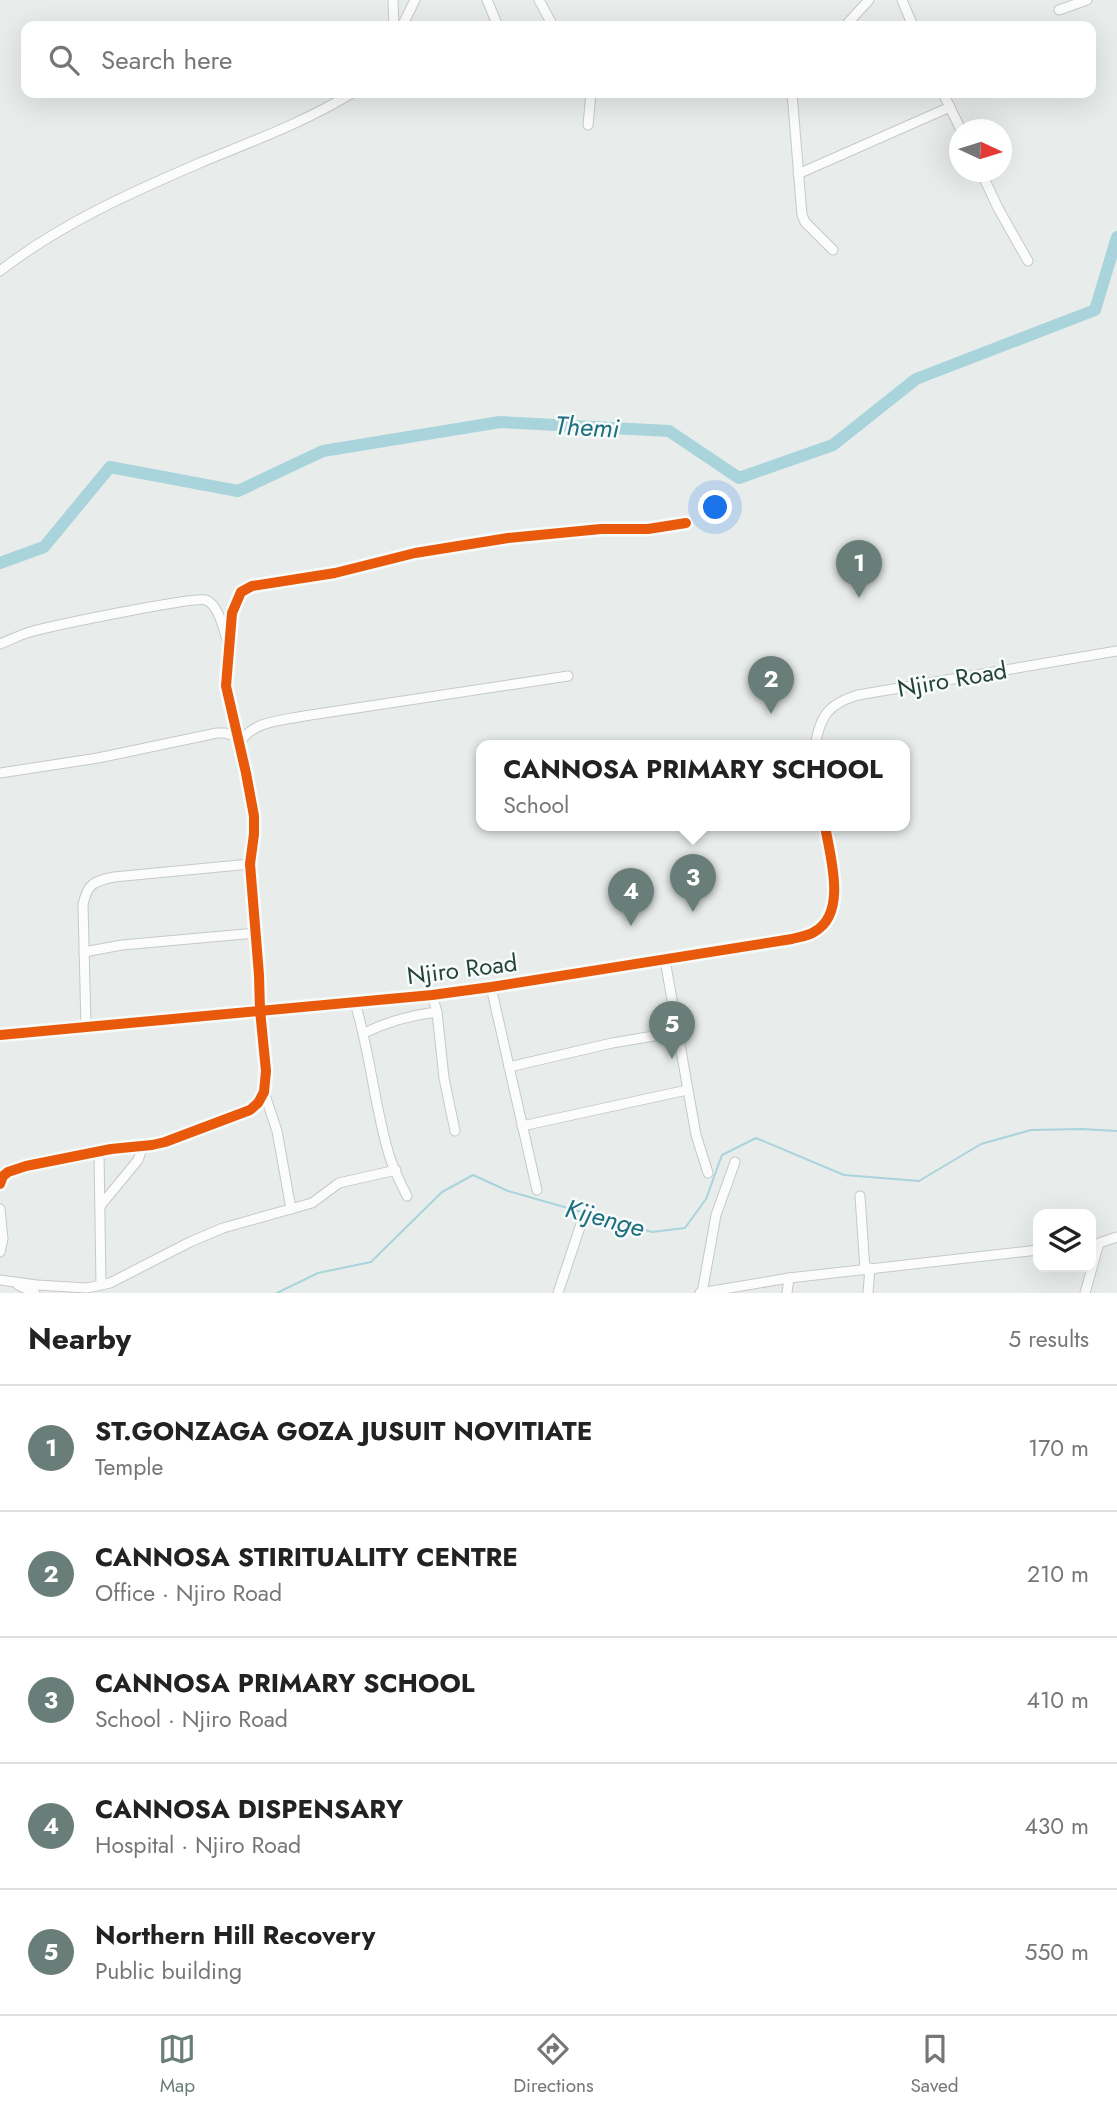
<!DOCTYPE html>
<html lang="en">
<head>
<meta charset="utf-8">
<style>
  :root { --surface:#fff; --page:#f6f6f6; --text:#222; --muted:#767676; --line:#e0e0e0; --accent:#697e78 }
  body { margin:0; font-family:Jost,sans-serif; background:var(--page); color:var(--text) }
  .controls { position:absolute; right:21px; bottom:21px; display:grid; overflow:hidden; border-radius:14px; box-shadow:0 7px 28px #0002 }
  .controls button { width:63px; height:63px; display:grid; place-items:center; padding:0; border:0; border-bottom:2px solid var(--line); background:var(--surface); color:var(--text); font:35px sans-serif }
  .compass { position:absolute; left:949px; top:119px; width:63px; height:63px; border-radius:50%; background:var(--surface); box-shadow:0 7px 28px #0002; rotate:94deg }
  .you { position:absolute; left:716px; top:508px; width:24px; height:24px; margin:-18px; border:5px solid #fff; border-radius:50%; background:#1a73e8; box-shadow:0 0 0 10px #1a73e833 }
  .badge { display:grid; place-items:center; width:46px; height:46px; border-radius:50%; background:var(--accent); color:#fff; font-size:23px; font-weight:700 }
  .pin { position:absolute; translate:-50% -58px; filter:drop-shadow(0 2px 4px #0008) }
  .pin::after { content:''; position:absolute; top:37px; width:24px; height:21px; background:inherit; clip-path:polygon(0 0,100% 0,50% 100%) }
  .popup { position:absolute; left:476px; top:740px; width:434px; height:91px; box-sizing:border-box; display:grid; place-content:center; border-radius:14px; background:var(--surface); filter:drop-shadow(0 2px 5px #0005); font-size:23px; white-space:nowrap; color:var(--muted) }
  .popup b { font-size:26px; color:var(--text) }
  .popup::after { content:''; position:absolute; left:50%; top:100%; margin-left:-14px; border:14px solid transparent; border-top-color:var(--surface) }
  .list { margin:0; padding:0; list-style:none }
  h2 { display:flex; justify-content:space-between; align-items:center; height:91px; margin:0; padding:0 28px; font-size:30px }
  h2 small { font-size:23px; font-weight:400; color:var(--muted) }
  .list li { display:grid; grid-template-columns:46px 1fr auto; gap:21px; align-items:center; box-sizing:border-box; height:126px; padding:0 28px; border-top:2px solid var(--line) }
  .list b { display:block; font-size:26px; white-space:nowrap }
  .list p { margin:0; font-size:23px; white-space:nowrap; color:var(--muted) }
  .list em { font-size:23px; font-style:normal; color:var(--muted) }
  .icon { flex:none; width:38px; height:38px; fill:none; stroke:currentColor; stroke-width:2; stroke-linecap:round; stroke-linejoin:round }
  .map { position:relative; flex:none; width:1117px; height:1293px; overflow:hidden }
  .search { position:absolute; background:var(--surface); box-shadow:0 7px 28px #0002; left:21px; right:21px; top:21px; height:77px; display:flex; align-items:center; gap:18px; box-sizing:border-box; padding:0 24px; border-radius:14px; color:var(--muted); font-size:26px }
  .sheet { height:721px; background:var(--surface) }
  nav { display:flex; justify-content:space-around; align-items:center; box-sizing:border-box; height:98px; border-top:2px solid var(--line); background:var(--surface); font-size:19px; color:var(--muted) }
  nav a { display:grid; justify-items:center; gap:4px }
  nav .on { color:var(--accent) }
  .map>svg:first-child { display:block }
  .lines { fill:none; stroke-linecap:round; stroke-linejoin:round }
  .stream { stroke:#a9d4db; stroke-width:2 }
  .river { stroke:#a9d4db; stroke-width:12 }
  .minor-casing { stroke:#c5cac8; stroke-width:11 }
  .minor { stroke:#fcfcfc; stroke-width:9 }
  .cycleway-casing { stroke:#f7fbf9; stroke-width:15 }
  .cycleway { stroke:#e8590c; stroke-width:10 }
  .labels { text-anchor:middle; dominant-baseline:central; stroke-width:5; stroke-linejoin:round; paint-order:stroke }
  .street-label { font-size:24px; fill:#24423a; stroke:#f7fbf9 }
  .water-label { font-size:26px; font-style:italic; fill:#1c6f80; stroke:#f7fbf9 }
</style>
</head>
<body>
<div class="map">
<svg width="1117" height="1293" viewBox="0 0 1117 1293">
  <rect width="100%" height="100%" fill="#e8edeb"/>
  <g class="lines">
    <!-- stream -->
    <path class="stream" d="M277 1293 318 1273 371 1262 442 1192 473 1175 508 1191 652 1232 685 1228 706 1199 722 1155 756 1138 844 1175 919 1181 981 1144 1031 1130 1081 1129 1117 1131"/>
    <!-- river -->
    <path class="river" d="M0 563 44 547 110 467 238 491 323 451 500 422 669 431 739 478 833 445 916 379 1095 310 1117 237"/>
    <defs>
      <g id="minor">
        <path d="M393 0 394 26"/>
        <path d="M487 0 498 26"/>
        <path d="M539 0 553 26"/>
        <path d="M902 0 913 26"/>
        <path d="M1059 10 1087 0"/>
        <path d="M402 26 415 0"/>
        <path d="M845 26 869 0"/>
        <path d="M792 93 802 215 805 222 833 250"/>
        <path d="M943 93 961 130"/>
        <path d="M588 125 591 93"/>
        <path d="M981 172 998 208 1028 261"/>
        <path d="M798 174 950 107"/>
        <path d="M0 271C60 224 132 192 202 162 253 141 305 122 352 93"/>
        <path d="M0 644C10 640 20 635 30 632 51 626 195 596 206 600 219 605 224 631 228 643"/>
        <path d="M239 744C252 721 279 721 304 716L568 676"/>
        <path d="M815 746C820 716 828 704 858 695L1117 651"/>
        <path d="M0 773 98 758 217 733H225L237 737"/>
        <path d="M84 952 122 945 256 933"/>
        <path d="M665 960 696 1135 708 1173"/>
        <path d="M491 987 537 1190"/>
        <path d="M432 995 437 1012 444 1078 455 1131"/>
        <path d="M355 1003C370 1052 374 1103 388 1151 392 1167 400 1182 407 1196"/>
        <path d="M86 1027 83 905C87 884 94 881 114 877L250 864"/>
        <path d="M364 1033C389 1021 410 1015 437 1012"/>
        <path d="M0 1035 432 995 491 987 792 939C799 937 808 936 814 932 848 914 830 856 825 826"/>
        <path d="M509 1067 612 1043 678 1032"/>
        <path d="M264 1092 277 1131 291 1209"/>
        <path d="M522 1126 687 1090"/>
        <path d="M99 1152 101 1285"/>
        <path d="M0 1184 3 1176 8 1172 26 1166 111 1149 152 1145 165 1142 250 1110 258 1103 264 1092 266 1071 260 1010 259 975 250 864 254 834V816L246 773 226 686 232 613 241 592 252 586 335 573 415 553 508 538 601 529H648L686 523"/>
        <path d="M860 1196 865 1270"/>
        <path d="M101 1205 138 1160 143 1146"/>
        <path d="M0 1209 3 1239 0 1252"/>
        <path d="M0 1280 37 1285 87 1288 110 1283 190 1242 223 1228 312 1203 339 1183 396 1170"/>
        <path d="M18 1285 35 1293"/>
        <path d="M558 1293 582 1221"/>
        <path d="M700 1293 789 1278 1038 1250"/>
        <path d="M702 1293 716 1215 735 1162"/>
        <path d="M787 1293 789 1278"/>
        <path d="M868 1293 870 1268"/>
        <path d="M1085 1293 1099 1243 1117 1237"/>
      </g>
    </defs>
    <!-- minor casing -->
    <use href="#minor" class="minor-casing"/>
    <!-- minor -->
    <use href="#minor" class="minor"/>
    <defs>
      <g id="cycleway">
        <path d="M0 1035 432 995 491 987 792 939C799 937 808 936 814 932 848 914 830 856 825 826"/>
        <path d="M0 1184 3 1176 8 1172 26 1166 111 1149 152 1145 165 1142 250 1110 258 1103 264 1092 266 1071 260 1010 259 975 250 864 254 834V816L246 773 226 686 232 613 241 592 252 586 335 573 415 553 508 538 601 529H648L686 523"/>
      </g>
    </defs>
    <!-- cycleway casing -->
    <use href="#cycleway" class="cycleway-casing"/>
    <!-- cycleway -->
    <use href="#cycleway" class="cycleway"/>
  </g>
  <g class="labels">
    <!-- street labels -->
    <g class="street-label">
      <text transform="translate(952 679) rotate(-10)">Njiro Road</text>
      <text transform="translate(462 969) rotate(-7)">Njiro Road</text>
    </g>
    <!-- water labels -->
    <g class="water-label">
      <text transform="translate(587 427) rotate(3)">Themi</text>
      <text transform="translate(605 1218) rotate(15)">Kijenge</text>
    </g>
  </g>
</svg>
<div class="controls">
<button><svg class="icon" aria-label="layers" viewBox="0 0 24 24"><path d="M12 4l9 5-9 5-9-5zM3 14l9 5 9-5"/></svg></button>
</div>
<svg class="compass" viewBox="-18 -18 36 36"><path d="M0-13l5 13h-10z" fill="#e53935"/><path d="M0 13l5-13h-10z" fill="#767676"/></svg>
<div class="you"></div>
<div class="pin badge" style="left:859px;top:598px">1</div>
<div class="pin badge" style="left:771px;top:714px">2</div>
<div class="pin badge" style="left:693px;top:912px">3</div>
<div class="popup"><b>CANNOSA PRIMARY SCHOOL</b>School</div>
<div class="pin badge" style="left:631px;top:926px">4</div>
<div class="pin badge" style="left:672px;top:1059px">5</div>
<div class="search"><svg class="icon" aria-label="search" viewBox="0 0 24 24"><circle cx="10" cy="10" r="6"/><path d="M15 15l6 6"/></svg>Search here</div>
</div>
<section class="sheet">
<h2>Nearby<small>5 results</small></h2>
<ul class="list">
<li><span class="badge">1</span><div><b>ST.GONZAGA GOZA JUSUIT NOVITIATE</b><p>Temple</p></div><em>170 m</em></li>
<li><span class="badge">2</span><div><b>CANNOSA STIRITUALITY CENTRE</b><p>Office · Njiro Road</p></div><em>210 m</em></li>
<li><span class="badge">3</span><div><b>CANNOSA PRIMARY SCHOOL</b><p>School · Njiro Road</p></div><em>410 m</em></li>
<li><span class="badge">4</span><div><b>CANNOSA DISPENSARY</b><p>Hospital · Njiro Road</p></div><em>430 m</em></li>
<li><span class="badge">5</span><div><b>Northern Hill Recovery</b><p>Public building</p></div><em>550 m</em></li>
</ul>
</section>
<nav>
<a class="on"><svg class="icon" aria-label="map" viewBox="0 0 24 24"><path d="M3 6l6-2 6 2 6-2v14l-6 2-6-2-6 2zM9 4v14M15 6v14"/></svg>Map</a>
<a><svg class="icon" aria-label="directions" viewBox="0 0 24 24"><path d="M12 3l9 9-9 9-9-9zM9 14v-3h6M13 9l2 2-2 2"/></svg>Directions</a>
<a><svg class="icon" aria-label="saved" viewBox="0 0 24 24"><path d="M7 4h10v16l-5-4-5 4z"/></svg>Saved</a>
</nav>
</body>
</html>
